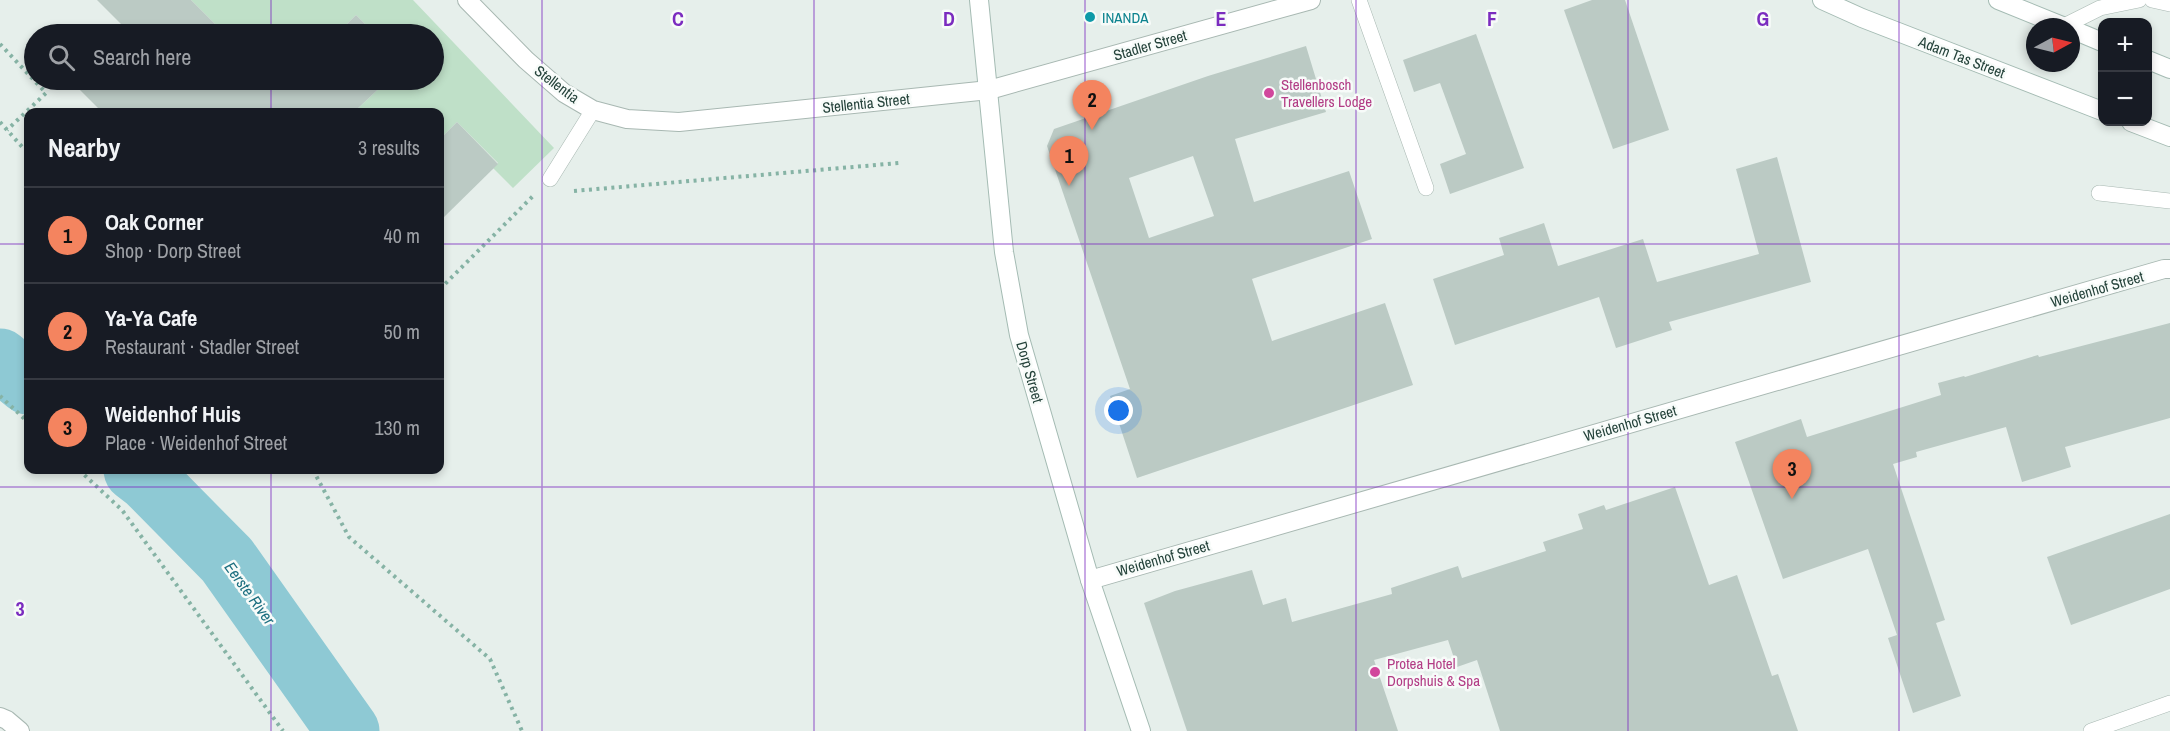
<!DOCTYPE html>
<html lang="en">
<head>
<meta charset="utf-8">
<style>
  :root { --surface:#171b24; --page:#20242c; --text:#f1f3f6; --muted:#9ea1a6; --line:#363941; --accent:#f4845f }
  body { margin:0; font-family:"Archivo Narrow",sans-serif; background:var(--page); color:var(--text) }
  .controls { position:absolute; right:18px; top:18px; display:grid; overflow:hidden; border-radius:12px; box-shadow:0 3px 9px #0003 }
  .controls button { width:54px; height:54px; display:grid; place-items:center; padding:0; border:0; border-bottom:2px solid var(--line); background:var(--surface); color:var(--text); font:30px sans-serif }
  .compass { position:absolute; left:2026px; top:18px; width:54px; height:54px; border-radius:50%; background:var(--surface); box-shadow:0 3px 9px #0003; rotate:83deg }
  .you { position:absolute; left:1119px; top:411px; width:21px; height:21px; margin:-15px; border:4px solid #fff; border-radius:50%; background:#1a73e8; box-shadow:0 0 0 9px #1a73e833 }
  .badge { display:grid; place-items:center; width:39px; height:39px; border-radius:50%; background:var(--accent); color:#111; font-size:20px; font-weight:700 }
  .pin { position:absolute; translate:-50% -50px; filter:drop-shadow(0 2px 3px #0008) }
  .pin::after { content:''; position:absolute; top:32px; width:21px; height:18px; background:inherit; clip-path:polygon(0 0,100% 0,50% 100%) }
  .list { margin:0; padding:0; list-style:none }
  h2 { display:flex; justify-content:space-between; align-items:center; height:78px; margin:0; padding:0 24px; font-size:26px }
  h2 small { font-size:20px; font-weight:400; color:var(--muted) }
  .list li { display:grid; grid-template-columns:39px 1fr auto; gap:18px; align-items:center; box-sizing:border-box; height:96px; padding:0 24px; border-top:2px solid var(--line) }
  .list b { display:block; font-size:22px; white-space:nowrap }
  .list p { margin:0; font-size:20px; white-space:nowrap; color:var(--muted) }
  .list em { font-size:20px; font-style:normal; color:var(--muted) }
  .icon { flex:none; width:33px; height:33px; fill:none; stroke:currentColor; stroke-width:2; stroke-linecap:round; stroke-linejoin:round }
  .map { position:relative; flex:none; width:2170px; height:731px; overflow:hidden }
  .search { position:absolute; background:var(--surface); box-shadow:0 3px 9px #0003; left:24px; top:24px; width:420px; height:66px; display:flex; align-items:center; gap:15px; box-sizing:border-box; padding:0 21px; border-radius:33px; color:var(--muted); font-size:22px }
  .panel { position:absolute; background:var(--surface); box-shadow:0 3px 9px #0003; left:24px; top:108px; width:420px; height:366px; border-radius:12px }
  .map>svg:first-child { display:block }
  .green { fill:#bfe0c8 }
  .lines { fill:none; stroke-linecap:round; stroke-linejoin:round }
  .river { stroke:#8ec9d4; stroke-width:63 }
  .building { fill:#bbcac4; fill-rule:evenodd }
  .lane-casing { stroke:#a8b8b2; stroke-width:16 }
  .street-casing { stroke:#a8b8b2; stroke-width:20 }
  .secondary-casing { stroke:#a4bbb3; stroke-width:20 }
  .path { stroke:#86b3a5; stroke-width:4; stroke-dasharray:3 4.5; stroke-linecap:butt }
  .lane { stroke:#fff; stroke-width:15 }
  .street { stroke:#fff; stroke-width:18 }
  .secondary { stroke:#fff; stroke-width:18 }
  .grid { fill:none; stroke:#7b2cbf; stroke-width:1.5; stroke-opacity:0.55 }
  .culture-dot { fill:#0f9aa8; stroke:#f7fbf9; stroke-width:2 }
  .hotel-dot { fill:#d1479c; stroke:#f7fbf9; stroke-width:2 }
  .labels { text-anchor:middle; dominant-baseline:central; stroke-width:5; stroke-linejoin:round; paint-order:stroke }
  .culture-label { font-size:15px; fill:#0d838f; stroke:#f7fbf9; text-anchor:start }
  .street-label { font-size:15px; fill:#24423a; stroke:#f7fbf9 }
  .hotel-label { font-size:15px; fill:#b23c85; stroke:#f7fbf9; text-anchor:start }
  .water-label { font-size:16px; font-style:italic; fill:#1c6f80; stroke:#f7fbf9 }
  .grid-label { font-size:20px; text-anchor:middle; font-weight:bold; fill:#7b2cbf; stroke:#f7fbf9; stroke-width:5; stroke-linejoin:round; paint-order:stroke }
</style>
</head>
<body>
<div class="map">
<svg width="2170" height="731" viewBox="0 0 2170 731">
  <rect width="100%" height="100%" fill="#e6efeb"/>
  <!-- green -->
  <path class="green" d="M191 0H413L554 148 513 188 493 168 498 163 457 122 440 139V112H354L388 80H434V34H375L356 15 337 34H225Z"/>
  <g class="lines">
    <!-- river -->
    <g class="river">
      <path d="M0 360 28 383"/>
      <path d="M135 470 148 480 227 560 348 731"/>
    </g>
  </g>
  <!-- building -->
  <g class="building">
    <path d="M97 0H191L225 34H121L126 29Z"/>
    <path d="M1592 0H1625L1669 130 1613 149 1564 10Z"/>
    <path d="M356 15 375 34H337Z"/>
    <path d="M1476 34 1524 168 1450 194 1440 164 1466 154 1440 83 1414 92 1403 60Z"/>
    <path d="M1306 46 1326 112 1235 139 1254 202 1349 171 1372 239 1252 279 1272 341 1385 303 1413 385 1137 478 1110 396 1130 389 1047 146 1054 129 1208 76ZM1193 156 1214 216 1149 238 1129 178Z"/>
    <path d="M75 80H388L354 112H102L72 82Z"/>
    <path d="M457 122 498 164 440 221V139Z"/>
    <path d="M1777 157 1811 282 1669 322 1672 330 1616 348 1599 297 1455 345 1433 279 1504 255 1499 238 1544 223 1558 266 1643 239 1657 282 1759 254 1736 169Z"/>
    <path d="M2170 323V418L2065 447 2071 467 2022 482 2006 427 1916 452 1917 457 1893 464 1945 620 1936 623 1961 696 1913 713 1888 638 1897 635 1868 549 1783 579 1735 442 1801 419 1807 437 1941 395 1938 383 1964 376 1965 377 2038 355 2039 357Z"/>
    <path d="M1675 487 1709 585 1737 575 1772 676 1778 674 1798 731H1500L1477 660 1457 667 1448 640 1374 660 1398 731H1187L1144 603 1175 591 1252 570 1263 605 1286 598 1292 622 1392 594 1391 588 1458 566 1462 578 1546 551 1543 542 1583 529 1578 514 1604 505 1606 510Z"/>
    <path d="M2170 514V589L2071 625 2047 557Z"/>
  </g>
  <g class="lines">
    <defs>
      <g id="lane">
        <path d="M1359 0 1426 188"/>
        <path d="M2152 0 2170 4"/>
        <path d="M2064 26 2100 8 2139 0"/>
        <path d="M550 179 593 110"/>
        <path d="M2099 193 2170 201"/>
        <path d="M2091 731 2170 703"/>
      </g>
      <g id="street">
        <path d="M467 0 526 60 564 93 593 110 627 119 679 122 989 90 1311 0"/>
        <path d="M1090 580 2164 269H2170"/>
        <path d="M0 717 7 720 20 731"/>
      </g>
      <g id="secondary">
        <path d="M979 0 1004 252 1019 335 1090 580 1141 731"/>
        <path d="M1822 0 1862 18 2102 111"/>
        <path d="M1998 0 2065 27"/>
        <path d="M2071 29 2102 42"/>
        <path d="M2148 60 2170 69"/>
        <path d="M2131 122 2170 137"/>
      </g>
    </defs>
    <!-- lane casing -->
    <use href="#lane" class="lane-casing"/>
    <!-- street casing -->
    <use href="#street" class="street-casing"/>
    <!-- secondary casing -->
    <use href="#secondary" class="secondary-casing"/>
    <!-- path -->
    <g class="path">
      <path d="M0 44 46 93 7 130"/>
      <path d="M0 122 24 149 28 150"/>
      <path d="M574 191 899 163"/>
      <path d="M440 289 534 195"/>
      <path d="M0 396 28 422"/>
      <path d="M79 470 122 510 283 731"/>
      <path d="M313 470 349 537 490 659 522 731"/>
    </g>
    <!-- lane -->
    <use href="#lane" class="lane"/>
    <!-- street -->
    <use href="#street" class="street"/>
    <!-- secondary -->
    <use href="#secondary" class="secondary"/>
  </g>
  <!-- grid -->
  <path class="grid" d="M271 0V34M542 0V731M814 0V731M1085 0V731M1356 0V731M1628 0V731M1899 0V731M271 80V112M0 244H28M440 244H2170M271 470V731M0 487H2170"/>
  <!-- markers -->
  <circle class="culture-dot" cx="1090" cy="17" r="6"/>
  <g class="hotel-dot">
    <circle cx="1269" cy="93" r="6"/>
    <circle cx="1375" cy="672" r="6"/>
  </g>
  <g class="labels">
    <!-- culture labels -->
    <g class="culture-label">
      <text x="1102" y="17">INANDA</text>
    </g>
    <!-- street labels -->
    <g class="street-label">
      <text transform="translate(1150 45) rotate(-16)">Stadler Street</text>
      <text transform="translate(1962 57) rotate(21)">Adam Tas Street</text>
      <text transform="translate(557 84) rotate(37)">Stellentia</text>
      <text transform="translate(866 103) rotate(-6)">Stellentia Street</text>
      <text transform="translate(2097 289) rotate(-16)">Weidenhof Street</text>
      <text transform="translate(1030 372) rotate(74)">Dorp Street</text>
      <text transform="translate(1630 423) rotate(-16)">Weidenhof Street</text>
      <text transform="translate(1163 558) rotate(-16)">Weidenhof Street</text>
    </g>
    <!-- hotel labels -->
    <g class="hotel-label">
      <text x="1281" y="84">Stellenbosch<tspan x="1281" dy="17">Travellers Lodge</tspan></text>
      <text x="1387" y="663">Protea Hotel<tspan x="1387" dy="17">Dorpshuis &amp; Spa</tspan></text>
    </g>
    <!-- water labels -->
    <g class="water-label">
      <text transform="translate(250 593) rotate(54)">Eerste River</text>
    </g>
  </g>
  <g class="grid-label">
    <text x="678" y="26">C</text>
    <text x="949" y="26">D</text>
    <text x="1221" y="26">E</text>
    <text x="1492" y="26">F</text>
    <text x="1763" y="26">G</text>
    <text x="20" y="616">3</text>
  </g>
</svg>
<div class="controls">
<button>+</button>
<button>−</button>
</div>
<svg class="compass" viewBox="-18 -18 36 36"><path d="M0-13l5 13h-10z" fill="#e53935"/><path d="M0 13l5-13h-10z" fill="#9ea1a6"/></svg>
<div class="you"></div>
<div class="pin badge" style="left:1069px;top:186px">1</div>
<div class="pin badge" style="left:1092px;top:130px">2</div>
<div class="pin badge" style="left:1792px;top:499px">3</div>
<div class="search"><svg class="icon" aria-label="search" viewBox="0 0 24 24"><circle cx="10" cy="10" r="6"/><path d="M15 15l6 6"/></svg>Search here</div>
<section class="panel">
<h2>Nearby<small>3 results</small></h2>
<ul class="list">
<li><span class="badge">1</span><div><b>Oak Corner</b><p>Shop · Dorp Street</p></div><em>40 m</em></li>
<li><span class="badge">2</span><div><b>Ya-Ya Cafe</b><p>Restaurant · Stadler Street</p></div><em>50 m</em></li>
<li><span class="badge">3</span><div><b>Weidenhof Huis</b><p>Place · Weidenhof Street</p></div><em>130 m</em></li>
</ul>
</section>
</div>
</body>
</html>
